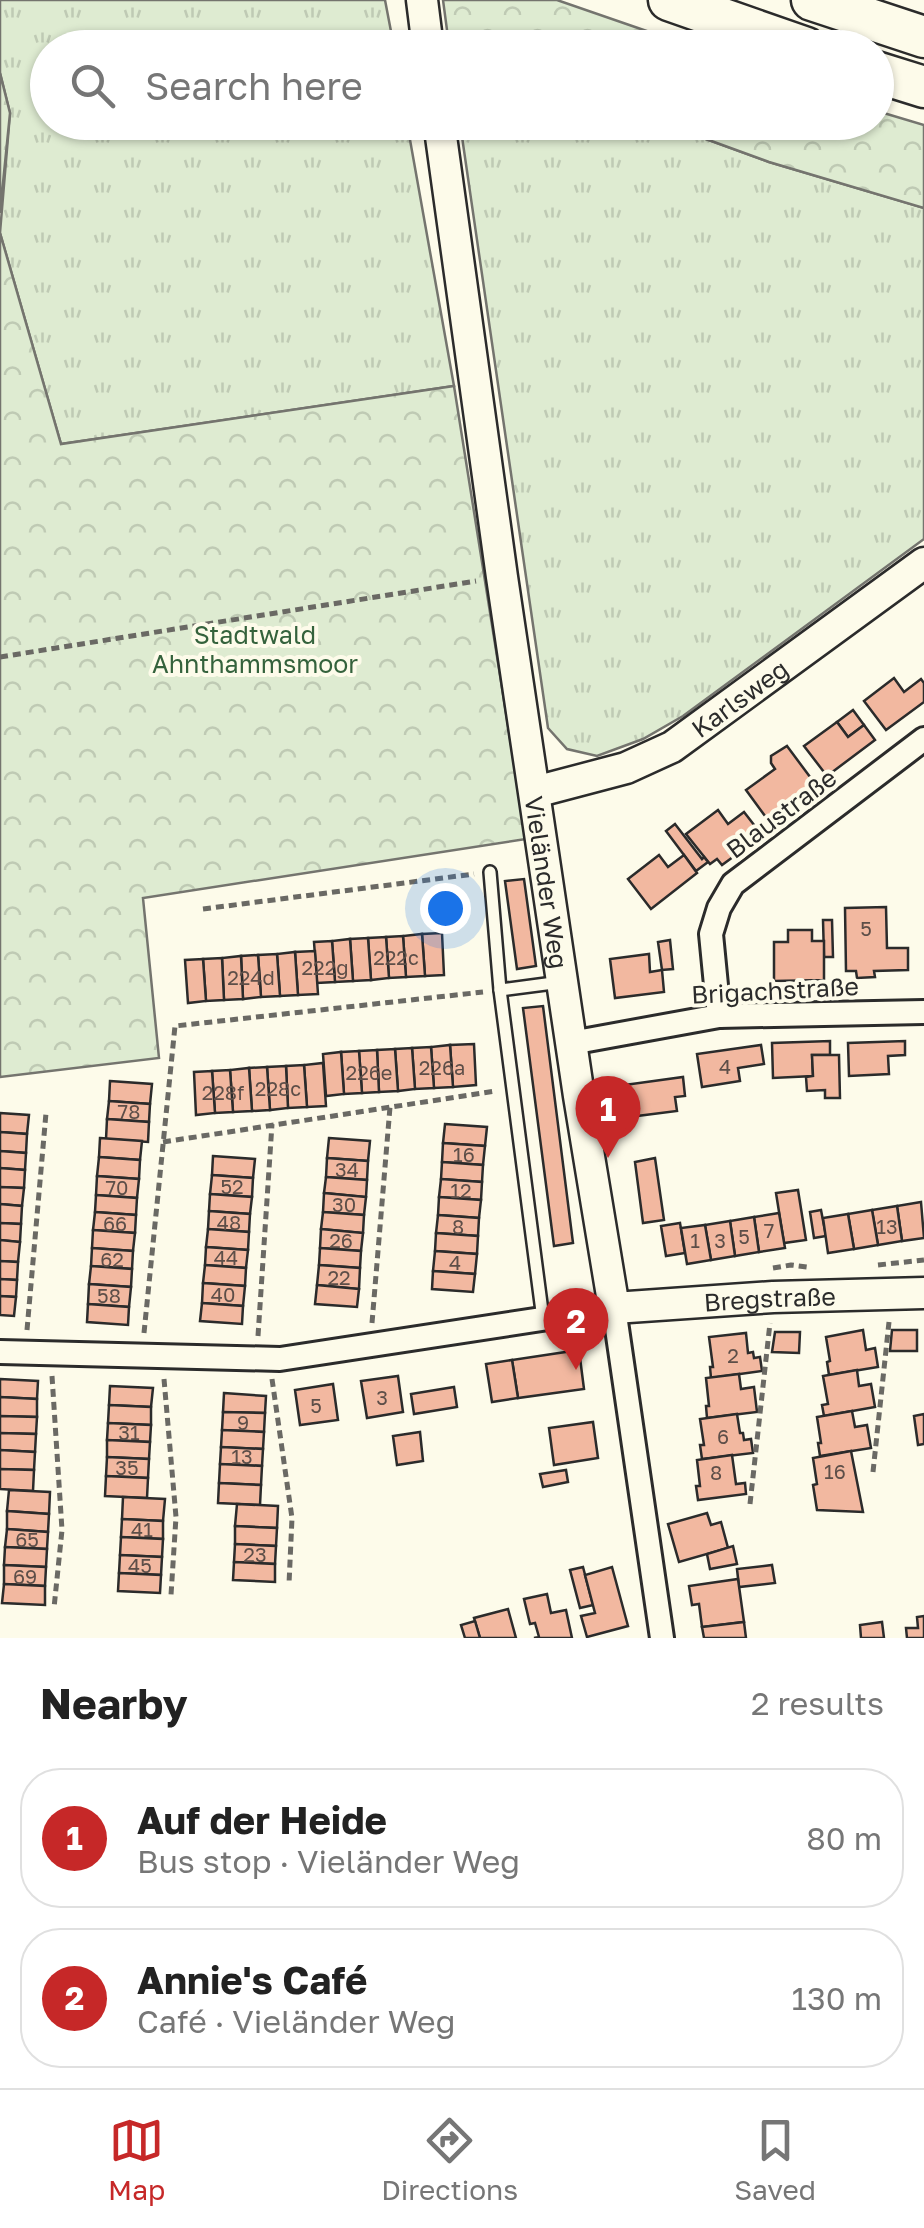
<!DOCTYPE html>
<html lang="en">
<head>
<meta charset="utf-8">
<style>
  :root { --surface:#fff; --page:#f2f2f2; --text:#222; --muted:#767676; --line:#e0e0e0; --accent:#c62828 }
  body { margin:0; font-family:"Golos Text",sans-serif; background:var(--page); color:var(--text) }
  .you { position:absolute; left:445px; top:908px; width:35px; height:35px; margin:-25px; border:8px solid #fff; border-radius:50%; background:#1a73e8; box-shadow:0 0 0 15px #1a73e833 }
  .badge { display:grid; place-items:center; width:65px; height:65px; border-radius:50%; background:var(--accent); color:#fff; font-size:32px; font-weight:700 }
  .pin { position:absolute; translate:-50% -82px; filter:drop-shadow(0 2px 5px #0008) }
  .pin::after { content:''; position:absolute; top:52px; width:35px; height:30px; background:inherit; clip-path:polygon(0 0,100% 0,50% 100%) }
  .list { margin:0; padding:0; list-style:none }
  h2 { display:flex; justify-content:space-between; align-items:center; height:130px; margin:0; padding:0 40px; font-size:42px }
  h2 small { font-size:32px; font-weight:400; color:var(--muted) }
  .list li { display:grid; grid-template-columns:65px 1fr auto; gap:30px; align-items:center; box-sizing:border-box; height:140px; margin:0 20px 20px; padding:0 20px; border:2px solid var(--line); border-radius:40px }
  .list b { display:block; font-size:38px; white-space:nowrap }
  .list p { margin:0; font-size:32px; white-space:nowrap; color:var(--muted) }
  .list em { font-size:32px; font-style:normal; color:var(--muted) }
  .icon { flex:none; width:55px; height:55px; fill:none; stroke:currentColor; stroke-width:2; stroke-linecap:round; stroke-linejoin:round }
  .map { position:relative; flex:none; width:924px; height:1638px; overflow:hidden }
  .search { position:absolute; background:var(--surface); box-shadow:0 2px 8px #0004; left:30px; right:30px; top:30px; height:110px; display:flex; align-items:center; gap:25px; box-sizing:border-box; padding:0 35px; border-radius:55px; color:var(--muted); font-size:38px }
  .sheet { height:450px; background:var(--surface) }
  nav { display:flex; justify-content:space-around; align-items:center; box-sizing:border-box; height:140px; border-top:2px solid var(--line); background:var(--surface); font-size:28px; color:var(--muted) }
  nav a { display:grid; justify-items:center; gap:5px }
  nav .on { color:var(--accent) }
  .map>svg:first-child { display:block }
  .grass { fill:url(#grass-tufts); stroke:#74746e; stroke-width:2.5 }
  .forest { fill:url(#forest-crowns); stroke:#74746e; stroke-width:2.5 }
  .building { fill:#f2b8a0; stroke:#2b2b2b; stroke-width:2.5 }
  .lines { fill:none; stroke-linecap:round; stroke-linejoin:round }
  .lane-casing { stroke:#2b2b2b; stroke-width:16 }
  .street-casing { stroke:#2b2b2b; stroke-width:28 }
  .secondary-casing { stroke:#2b2b2b; stroke-width:35 }
  .highway-casing { stroke:#2b2b2b; stroke-width:45 }
  .path { stroke:#6a6964; stroke-width:5; stroke-dasharray:8 5; stroke-linecap:butt }
  .lane { stroke:#fdfbea; stroke-width:11 }
  .street { stroke:#fdfbea; stroke-width:22 }
  .secondary { stroke:#fdfbea; stroke-width:30 }
  .highway { stroke:#fdfbea; stroke-width:40 }
  .labels { text-anchor:middle; dominant-baseline:central; stroke-width:8; stroke-linejoin:round; paint-order:stroke }
  .number-label { font-size:20px; fill:#5d4e48 }
  .park-label { font-size:25px; fill:#34623c; stroke:#fdfbea }
  .street-label { font-size:25px; fill:#2b2b2b; stroke:#fdfbea }
</style>
</head>
<body>
<div class="map">
<svg width="924" height="1638" viewBox="0 0 924 1638">
  <defs>
    <pattern id="grass-tufts" width="24" height="20" patternUnits="userSpaceOnUse" patternTransform="scale(2.5)"><rect width="24" height="20" fill="#deebd1"/><path d="M3 7l-1-3M5 7V3M7 7l1-3M15 17l-1-3M17 17v-4M19 17l1-3" fill="none" stroke="#bfcab4"/></pattern>
    <pattern id="forest-crowns" width="20" height="18" patternUnits="userSpaceOnUse" patternTransform="scale(2.5)"><rect width="20" height="18" fill="#deebd1"/><path d="M2 6a3 3 0 1 1 6 0M12 15a3 3 0 1 1 6 0" fill="none" stroke="#bfcab4"/></pattern>
  </defs>
  <rect width="100%" height="100%" fill="#fdfbea"/>
  <!-- grass -->
  <g class="grass">
    <path d="M0 0H385L394 47 48 48V122L407 123 454 386 61 444 0 233 10 113 0 73Z"/>
    <path d="M460 123H662L769 162 924 208V539L683 716 643 739 597 756 567 749 548 728Z"/>
  </g>
  <!-- forest -->
  <g class="forest">
    <path d="M443 0H557L693 47H456L449 45Z"/>
    <path d="M0 73 10 113 0 213Z"/>
    <path d="M877 111 924 125V208L769 162 662 123 876 122Z"/>
    <path d="M0 233 61 444 454 386 526 839 143 898 159 1058 0 1077Z"/>
  </g>
  <!-- building -->
  <g class="building">
    <path d="M894 678 904 692 921 679 924 683V702L886 730 864 701Z"/>
    <path d="M853 710 864 725 848 737 837 722Z"/>
    <path d="M837 722 848 737 864 725 875 740 827 776 804 746Z"/>
    <path d="M787 746 816 785 768 820 746 790 775 769 771 763V756Z"/>
    <path d="M718 810 728 824 744 812 758 830 733 849 737 854 722 865 717 859 710 864 686 834Z"/>
    <path d="M675 824 702 859 704 857 708 862 696 871 666 831Z"/>
    <path d="M659 855 668 867 684 855 697 873 651 909 628 879Z"/>
    <path d="M524 879 536 966 517 969 505 881Z"/>
    <path d="M886 907 887 948H908V970L874 971 875 977 857 978 856 971H846L845 908Z"/>
    <path d="M823 920H832L833 957H824Z"/>
    <path d="M788 930H812V941H824V980L774 981V942H788Z"/>
    <path d="M442 933 444 975 425 976 422 934Z"/>
    <path d="M422 934 425 976 406 977 403 936Z"/>
    <path d="M403 936 406 977 389 978 386 937Z"/>
    <path d="M386 937 389 978 371 980 368 938Z"/>
    <path d="M368 938 371 980 353 981 350 939Z"/>
    <path d="M350 939 353 981 335 982 332 941Z"/>
    <path d="M670 940 673 969 662 970 658 942Z"/>
    <path d="M332 941 335 982 317 983 314 942Z"/>
    <path d="M315 951 318 994 298 995 295 952Z"/>
    <path d="M295 952 298 995 280 996 277 954Z"/>
    <path d="M277 954 280 996 261 997 258 955Z"/>
    <path d="M649 954 650 972 662 970 664 992 615 998 610 959Z"/>
    <path d="M258 955 261 997 243 999 241 956Z"/>
    <path d="M241 956 243 999 224 1000 222 958Z"/>
    <path d="M222 958 224 1000 206 1001 203 959Z"/>
    <path d="M203 959 206 1001 188 1003 185 960Z"/>
    <path d="M543 1006 573 1243 554 1246 523 1008Z"/>
    <path d="M830 1041V1055H812L813 1076 773 1078 772 1043Z"/>
    <path d="M905 1041V1055L888 1056 889 1074 849 1076 848 1043Z"/>
    <path d="M474 1044 476 1085 453 1087 450 1045Z"/>
    <path d="M450 1045 453 1087 434 1088 431 1047Z"/>
    <path d="M761 1045 764 1064 738 1068 740 1081 702 1087 697 1054Z"/>
    <path d="M431 1047 434 1088 415 1089 412 1048Z"/>
    <path d="M412 1048 415 1089 398 1091 395 1049Z"/>
    <path d="M395 1049 398 1091 379 1092 377 1050Z"/>
    <path d="M377 1050 379 1092 362 1093 359 1051Z"/>
    <path d="M359 1051 362 1093 344 1094 341 1052Z"/>
    <path d="M341 1052 344 1094 326 1096 323 1054Z"/>
    <path d="M812 1055H839L840 1098H825V1090L807 1091 806 1077 813 1076Z"/>
    <path d="M323 1063 326 1106 307 1107 304 1065Z"/>
    <path d="M304 1065 307 1107 288 1108 286 1066Z"/>
    <path d="M286 1066 288 1108 270 1110 267 1067Z"/>
    <path d="M267 1067 270 1110 252 1111 249 1068Z"/>
    <path d="M249 1068 252 1111 233 1112 230 1070Z"/>
    <path d="M230 1070 233 1112 215 1113 212 1071Z"/>
    <path d="M212 1071 215 1113 196 1115 194 1072Z"/>
    <path d="M683 1077 685 1096 675 1097 677 1111 621 1118 617 1086Z"/>
    <path d="M110 1081 152 1084 150 1104 109 1101Z"/>
    <path d="M109 1101 150 1104 149 1122 107 1119Z"/>
    <path d="M0 1113 29 1115 27 1134 0 1132Z"/>
    <path d="M107 1119 149 1122 148 1142 106 1139Z"/>
    <path d="M445 1124 487 1127 485 1146 443 1143Z"/>
    <path d="M0 1132 27 1134 26 1153 0 1151Z"/>
    <path d="M100 1138 142 1141 140 1160 99 1157Z"/>
    <path d="M329 1138 370 1141 368 1161 327 1158Z"/>
    <path d="M443 1143 485 1146 483 1165 442 1162Z"/>
    <path d="M0 1151 26 1153 25 1170 0 1168Z"/>
    <path d="M213 1156 255 1159 253 1178 212 1175Z"/>
    <path d="M99 1157 140 1160 139 1179 97 1176Z"/>
    <path d="M327 1158 368 1161 367 1180 326 1177Z"/>
    <path d="M655 1158 664 1220 643 1223 635 1162Z"/>
    <path d="M442 1162 483 1165 482 1182 441 1179Z"/>
    <path d="M0 1168 25 1170 24 1188 0 1187Z"/>
    <path d="M212 1175 253 1178 252 1197 210 1194Z"/>
    <path d="M97 1176 139 1179 137 1198 96 1195Z"/>
    <path d="M326 1177 367 1180 366 1197 324 1193Z"/>
    <path d="M441 1179 482 1182 481 1200 439 1197Z"/>
    <path d="M0 1187 24 1188 22 1206 0 1204Z"/>
    <path d="M798 1190 806 1240 784 1243 776 1193Z"/>
    <path d="M324 1193 366 1197 364 1215 323 1212Z"/>
    <path d="M210 1194 252 1197 250 1214 209 1211Z"/>
    <path d="M96 1195 137 1198 136 1215 95 1212Z"/>
    <path d="M439 1197 481 1200 479 1218 438 1215Z"/>
    <path d="M921 1202 924 1238 902 1241 897 1206Z"/>
    <path d="M0 1204 22 1206 21 1224 0 1223Z"/>
    <path d="M897 1206 902 1241 878 1245 872 1210Z"/>
    <path d="M821 1210 826 1236 814 1238 810 1212Z"/>
    <path d="M872 1210 878 1245 854 1249 848 1214Z"/>
    <path d="M209 1211 250 1214 249 1232 208 1229Z"/>
    <path d="M95 1212 136 1215 135 1233 93 1230Z"/>
    <path d="M323 1212 364 1215 363 1233 321 1229Z"/>
    <path d="M779 1213 785 1248 759 1252 754 1217Z"/>
    <path d="M848 1214 854 1249 828 1253 823 1218Z"/>
    <path d="M438 1215 479 1218 478 1236 436 1233Z"/>
    <path d="M754 1217 759 1252 735 1256 730 1221Z"/>
    <path d="M730 1221 735 1256 711 1260 705 1225Z"/>
    <path d="M0 1223 21 1224 20 1242 0 1240Z"/>
    <path d="M680 1223 685 1253 666 1256 661 1226Z"/>
    <path d="M705 1225 711 1260 687 1264 681 1228Z"/>
    <path d="M208 1229 249 1232 248 1250 206 1247Z"/>
    <path d="M321 1229 363 1233 361 1251 320 1248Z"/>
    <path d="M93 1230 135 1233 133 1251 92 1248Z"/>
    <path d="M436 1233 478 1236 477 1254 435 1251Z"/>
    <path d="M0 1240 20 1242 18 1262 0 1261Z"/>
    <path d="M206 1247 248 1250 246 1268 205 1265Z"/>
    <path d="M92 1248 133 1251 132 1269 91 1266Z"/>
    <path d="M320 1248 361 1251 360 1268 319 1265Z"/>
    <path d="M435 1251 477 1254 475 1274 433 1271Z"/>
    <path d="M0 1261 18 1262 17 1280 0 1279Z"/>
    <path d="M205 1265 246 1268 245 1286 203 1283Z"/>
    <path d="M319 1265 360 1268 359 1289 317 1285Z"/>
    <path d="M91 1266 132 1269 131 1287 89 1284Z"/>
    <path d="M433 1271 475 1274 473 1292 432 1289Z"/>
    <path d="M0 1279 17 1280 16 1297 0 1296Z"/>
    <path d="M203 1283 245 1286 243 1306 202 1303Z"/>
    <path d="M89 1284 131 1287 129 1307 88 1304Z"/>
    <path d="M317 1285 359 1289 357 1307 315 1304Z"/>
    <path d="M0 1296 16 1297 14 1316 0 1315Z"/>
    <path d="M202 1303 243 1306 242 1324 200 1321Z"/>
    <path d="M88 1304 129 1307 128 1325 87 1322Z"/>
    <path d="M863 1330 866 1350 875 1348 878 1367 829 1375 827 1362 830 1361 826 1337Z"/>
    <path d="M892 1330H917V1351H890Z"/>
    <path d="M775 1332H800L799 1353 772 1352Z"/>
    <path d="M746 1333 748 1353 753 1352 754 1358 760 1357 762 1371 711 1378 710 1367H713L709 1337Z"/>
    <path d="M579 1350 584 1389 518 1398 512 1360Z"/>
    <path d="M512 1360 518 1398 492 1402 486 1364Z"/>
    <path d="M857 1370 859 1386 871 1384 875 1407 824 1416 822 1405 828 1404 823 1376Z"/>
    <path d="M739 1374 741 1389 754 1387 757 1412 707 1418 706 1406H709L706 1378Z"/>
    <path d="M398 1376 403 1412 367 1418 361 1381Z"/>
    <path d="M0 1379 38 1381 37 1399 0 1397Z"/>
    <path d="M333 1384 338 1420 300 1425 295 1390Z"/>
    <path d="M110 1386 153 1388 151 1407 109 1405Z"/>
    <path d="M454 1387 457 1407 414 1414 411 1394Z"/>
    <path d="M224 1393 266 1396 265 1413 223 1412Z"/>
    <path d="M0 1397 37 1399V1417L0 1416Z"/>
    <path d="M109 1405 151 1407V1425L108 1423Z"/>
    <path d="M852 1411 855 1427 867 1425 871 1448 820 1456 818 1443H821L817 1417Z"/>
    <path d="M223 1412 265 1413 264 1432 222 1430Z"/>
    <path d="M737 1414 740 1433H743L744 1440 751 1439 753 1453 702 1459 700 1445H704L700 1419Z"/>
    <path d="M924 1414V1444L918 1445 914 1416Z"/>
    <path d="M0 1416 37 1417 36 1434 0 1433Z"/>
    <path d="M593 1422 598 1458 554 1465 549 1428Z"/>
    <path d="M108 1423 151 1425 150 1442 107 1440Z"/>
    <path d="M222 1430 264 1432 263 1449 221 1447Z"/>
    <path d="M420 1432 423 1461 397 1465 393 1436Z"/>
    <path d="M0 1433 36 1434 35 1452 0 1450Z"/>
    <path d="M107 1440 150 1442 149 1459 107 1457Z"/>
    <path d="M221 1447 263 1449 262 1466 220 1464Z"/>
    <path d="M0 1450 35 1452 34 1470 0 1469Z"/>
    <path d="M851 1451 863 1512 817 1510 813 1485 817 1484 813 1458Z"/>
    <path d="M732 1455 736 1484 745 1483 746 1494 698 1500 696 1486H700L697 1460Z"/>
    <path d="M107 1457 149 1459 148 1478 106 1476Z"/>
    <path d="M220 1464 262 1466 261 1485 219 1483Z"/>
    <path d="M0 1469 34 1470 33 1491 0 1489Z"/>
    <path d="M566 1470 568 1482 543 1487 540 1474Z"/>
    <path d="M106 1476 148 1478 147 1498 105 1496Z"/>
    <path d="M219 1483 261 1485 260 1505 218 1503Z"/>
    <path d="M9 1490 50 1492 49 1514 7 1511Z"/>
    <path d="M123 1497 165 1499 163 1521 122 1519Z"/>
    <path d="M237 1504 278 1506 277 1528 235 1526Z"/>
    <path d="M7 1511 49 1514 48 1532 7 1529Z"/>
    <path d="M707 1513 711 1525 721 1522 728 1548 679 1562 668 1524Z"/>
    <path d="M122 1519 163 1521V1539L121 1537Z"/>
    <path d="M235 1526 277 1528 276 1546 235 1544Z"/>
    <path d="M7 1529 48 1532 47 1549 5 1547Z"/>
    <path d="M121 1537 163 1539 162 1557 120 1555Z"/>
    <path d="M235 1544 276 1546 275 1564 234 1562Z"/>
    <path d="M733 1546 737 1564 710 1569 707 1554Z"/>
    <path d="M5 1547 47 1549 46 1567 4 1565Z"/>
    <path d="M120 1555 162 1557 161 1575 119 1573Z"/>
    <path d="M234 1562 275 1564V1582L233 1580Z"/>
    <path d="M4 1565 46 1567 45 1586 4 1584Z"/>
    <path d="M772 1565 775 1583 739 1587 737 1569Z"/>
    <path d="M583 1567 593 1605 580 1608 570 1570Z"/>
    <path d="M612 1567 628 1626 587 1637 581 1616 595 1613 585 1575Z"/>
    <path d="M119 1573 161 1575 160 1593 118 1591Z"/>
    <path d="M738 1579 744 1622 702 1627 699 1604 692 1605 689 1586Z"/>
    <path d="M4 1584 45 1586V1605L2 1603Z"/>
    <path d="M547 1594 551 1613 566 1610 572 1638H534L539 1637 535 1623 530 1624 524 1599Z"/>
    <path d="M508 1609 516 1638H480L474 1618Z"/>
    <path d="M924 1616V1638H907L906 1628H918L917 1617Z"/>
    <path d="M475 1621 480 1638H465L461 1625Z"/>
    <path d="M744 1622 746 1638H704L702 1627Z"/>
    <path d="M882 1622 884 1638H861L860 1625Z"/>
  </g>
  <g class="lines">
    <defs>
      <g id="lane">
        <path d="M490 872 500 990 543 1319"/>
        <path d="M500 990 561 982"/>
      </g>
      <g id="street">
        <path d="M719 1016 711 934 719 908 733 884 924 739"/>
        <path d="M571 1043 719 1016 924 1012"/>
        <path d="M0 1352 280 1359 614 1308 662 1638"/>
      </g>
      <g id="secondary">
        <path d="M422 0 428 48"/>
        <path id="s1" d="M439 122 502 577 579 1096 614 1308 773 1297 924 1293"/>
        <path id="s2" d="M535 792 626 768 672 747 924 563"/>
      </g>
      <g id="highway">
        <path d="M669 0 806 48"/>
        <path d="M812 0 924 37"/>
        <path d="M876 72 924 87"/>
      </g>
    </defs>
    <!-- lane casing -->
    <use href="#lane" class="lane-casing"/>
    <!-- street casing -->
    <use href="#street" class="street-casing"/>
    <!-- secondary casing -->
    <use href="#secondary" class="secondary-casing"/>
    <!-- highway casing -->
    <use href="#highway" class="highway-casing"/>
    <!-- path -->
    <g class="path">
      <path d="M0 657 476 581"/>
      <path d="M203 909 474 874"/>
      <path d="M163 1142 496 1091"/>
      <path d="M878 1265 924 1260"/>
      <path d="M773 1268 791 1265 807 1267"/>
      <path d="M372 1323 390 1107"/>
      <path d="M27 1330 46 1113"/>
      <path d="M144 1333 175 1026 483 992"/>
      <path d="M258 1336 272 1124"/>
      <path d="M52 1376 62 1530 54 1608"/>
      <path d="M164 1379 176 1517 171 1595"/>
      <path d="M272 1379 292 1518 289 1584"/>
      <path d="M873 1472 889 1322"/>
      <path d="M750 1504 770 1323"/>
    </g>
    <!-- lane -->
    <use href="#lane" class="lane"/>
    <!-- street -->
    <use href="#street" class="street"/>
    <!-- secondary -->
    <use href="#secondary" class="secondary"/>
    <!-- highway -->
    <use href="#highway" class="highway"/>
  </g>
  <g class="labels">
    <!-- number labels -->
    <g class="number-label">
      <text x="866" y="928">5</text>
      <text x="396" y="957">222c</text>
      <text x="325" y="967">222g</text>
      <text x="251" y="977">224d</text>
      <text x="725" y="1066">4</text>
      <text x="442" y="1067">226a</text>
      <text x="369" y="1072">226e</text>
      <text x="278" y="1088">228c</text>
      <text x="223" y="1092">228f</text>
      <text x="129" y="1111">78</text>
      <text x="464" y="1154">16</text>
      <text x="347" y="1169">34</text>
      <text x="232" y="1186">52</text>
      <text x="117" y="1187">70</text>
      <text x="461" y="1190">12</text>
      <text x="344" y="1204">30</text>
      <text x="229" y="1222">48</text>
      <text x="115" y="1223">66</text>
      <text x="458" y="1226">8</text>
      <text x="887" y="1226">13</text>
      <text x="769" y="1230">7</text>
      <text x="744" y="1236">5</text>
      <text x="341" y="1240">26</text>
      <text x="695" y="1240">1</text>
      <text x="720" y="1240">3</text>
      <text x="226" y="1257">44</text>
      <text x="112" y="1259">62</text>
      <text x="455" y="1262">4</text>
      <text x="339" y="1277">22</text>
      <text x="223" y="1294">40</text>
      <text x="109" y="1295">58</text>
      <text x="733" y="1355">2</text>
      <text x="382" y="1397">3</text>
      <text x="316" y="1405">5</text>
      <text x="243" y="1422">9</text>
      <text x="129" y="1432">31</text>
      <text x="723" y="1436">6</text>
      <text x="242" y="1456">13</text>
      <text x="127" y="1467">35</text>
      <text x="835" y="1471">16</text>
      <text x="716" y="1472">8</text>
      <text x="142" y="1529">41</text>
      <text x="27" y="1539">65</text>
      <text x="255" y="1554">23</text>
      <text x="140" y="1565">45</text>
      <text x="25" y="1576">69</text>
    </g>
    <!-- park labels -->
    <g class="park-label">
      <text x="255" y="634">Stadtwald<tspan x="255" dy="29">Ahnthammsmoor</tspan></text>
    </g>
    <!-- street labels -->
    <g class="street-label">
      <text stroke="none"><textPath href="#s2" startOffset="228">Karlsweg</textPath></text>
      <text transform="translate(781 813) rotate(-37)">Blaustraße</text>
      <text stroke="none"><textPath href="#s1" startOffset="768">Vieländer Weg</textPath></text>
      <text transform="translate(775 990) rotate(-3)">Brigachstraße</text>
      <text stroke="none"><textPath href="#s1" startOffset="1355">Bregstraße</textPath></text>
    </g>
  </g>
</svg>
<div class="you"></div>
<div class="pin badge" style="left:608px;top:1158px">1</div>
<div class="pin badge" style="left:576px;top:1370px">2</div>
<div class="search"><svg class="icon" aria-label="search" viewBox="0 0 24 24"><circle cx="10" cy="10" r="6"/><path d="M15 15l6 6"/></svg>Search here</div>
</div>
<section class="sheet">
<h2>Nearby<small>2 results</small></h2>
<ul class="list">
<li><span class="badge">1</span><div><b>Auf der Heide</b><p>Bus stop · Vieländer Weg</p></div><em>80 m</em></li>
<li><span class="badge">2</span><div><b>Annie's Café</b><p>Café · Vieländer Weg</p></div><em>130 m</em></li>
</ul>
</section>
<nav>
<a class="on"><svg class="icon" aria-label="map" viewBox="0 0 24 24"><path d="M3 6l6-2 6 2 6-2v14l-6 2-6-2-6 2zM9 4v14M15 6v14"/></svg>Map</a>
<a><svg class="icon" aria-label="directions" viewBox="0 0 24 24"><path d="M12 3l9 9-9 9-9-9zM9 14v-3h6M13 9l2 2-2 2"/></svg>Directions</a>
<a><svg class="icon" aria-label="saved" viewBox="0 0 24 24"><path d="M7 4h10v16l-5-4-5 4z"/></svg>Saved</a>
</nav>
</body>
</html>
